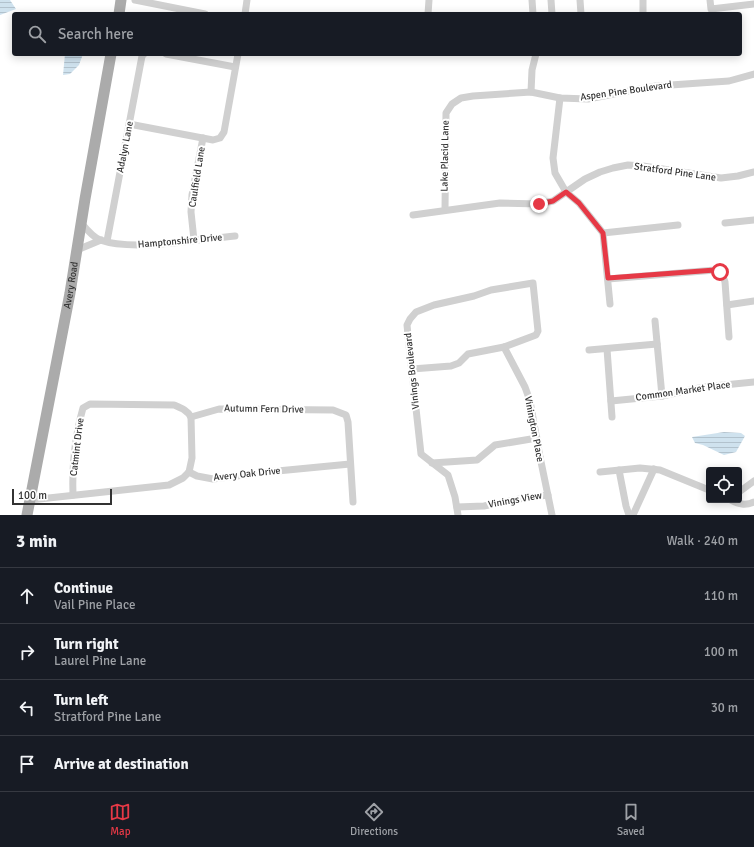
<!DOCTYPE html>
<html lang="en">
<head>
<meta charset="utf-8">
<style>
  :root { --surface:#171b24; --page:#20242c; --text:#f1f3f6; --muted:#9ea1a6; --line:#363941; --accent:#e63946 }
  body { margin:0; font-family:Signika,sans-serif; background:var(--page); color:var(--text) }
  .controls { position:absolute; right:12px; bottom:12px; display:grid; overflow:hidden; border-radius:4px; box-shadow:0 2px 10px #0003 }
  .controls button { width:36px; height:36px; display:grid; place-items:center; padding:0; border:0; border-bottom:1px solid var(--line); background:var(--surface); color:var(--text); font:20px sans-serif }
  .scale { position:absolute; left:12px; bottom:10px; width:100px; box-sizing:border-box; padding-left:4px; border:2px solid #333; border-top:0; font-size:11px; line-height:14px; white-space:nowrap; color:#333; -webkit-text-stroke:3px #fff; paint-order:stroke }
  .stop { position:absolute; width:12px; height:12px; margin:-9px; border:3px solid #e63946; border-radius:50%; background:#fff }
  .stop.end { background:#e63946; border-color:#fff; box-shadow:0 1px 4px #0008 }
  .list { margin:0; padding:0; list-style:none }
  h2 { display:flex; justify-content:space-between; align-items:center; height:52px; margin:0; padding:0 16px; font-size:17px }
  h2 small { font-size:13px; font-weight:400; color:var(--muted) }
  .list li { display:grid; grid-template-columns:26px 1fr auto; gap:12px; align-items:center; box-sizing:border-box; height:56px; padding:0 16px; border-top:1px solid var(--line) }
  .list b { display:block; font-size:15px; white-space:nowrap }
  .list p { margin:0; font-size:13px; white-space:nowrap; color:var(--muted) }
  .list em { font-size:13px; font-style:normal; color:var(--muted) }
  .icon { flex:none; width:22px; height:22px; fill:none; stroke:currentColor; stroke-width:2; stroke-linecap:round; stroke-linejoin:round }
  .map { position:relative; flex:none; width:754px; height:515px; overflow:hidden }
  .search { position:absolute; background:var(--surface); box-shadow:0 2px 10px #0003; left:12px; right:12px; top:12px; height:44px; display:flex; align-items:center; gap:10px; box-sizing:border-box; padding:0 14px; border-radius:4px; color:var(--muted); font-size:15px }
  .sheet { height:276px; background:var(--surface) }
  nav { display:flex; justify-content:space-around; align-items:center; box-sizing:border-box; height:56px; border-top:1px solid var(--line); background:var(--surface); font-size:11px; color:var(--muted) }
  nav a { display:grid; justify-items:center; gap:2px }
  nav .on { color:var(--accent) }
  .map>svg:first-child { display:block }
  .water { fill:url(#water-rules) }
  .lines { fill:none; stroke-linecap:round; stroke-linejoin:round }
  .street { stroke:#d0d0d0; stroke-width:7 }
  .primary { stroke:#ababab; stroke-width:11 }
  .route { stroke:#e63946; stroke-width:5 }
  .labels { text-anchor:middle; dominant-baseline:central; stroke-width:4; stroke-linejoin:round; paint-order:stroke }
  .street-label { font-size:10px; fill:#333; stroke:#fff }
</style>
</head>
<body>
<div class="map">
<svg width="754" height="515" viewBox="0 0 754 515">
  <defs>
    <pattern id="water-rules" width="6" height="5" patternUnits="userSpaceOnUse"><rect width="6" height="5" fill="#cfe2ee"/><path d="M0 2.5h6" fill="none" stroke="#b2c2cd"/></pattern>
  </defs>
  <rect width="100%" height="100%" fill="#fff"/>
  <!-- water -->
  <g class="water">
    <path d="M0 0H10L16 9 0 15Z"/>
    <path d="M65 54H83L79 65 70 74 63 75Z"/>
    <path d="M724 432 741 433 745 436 736 452 724 455 703 445 695 443 692 437Z"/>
  </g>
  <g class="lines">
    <!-- street -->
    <g class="street">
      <path d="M135 0 205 14"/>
      <path d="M532 0 533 14"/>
      <path d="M551 0 552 14"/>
      <path d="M580 0 581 14"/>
      <path d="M643 0V14"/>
      <path d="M710 0 711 9 754 4"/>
      <path d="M245 14 247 0"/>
      <path d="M428 14 429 0"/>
      <path d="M166 54 235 67"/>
      <path d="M531 92 532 70 536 54"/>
      <path d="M560 98 553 158 555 173 566 192 579 203 603 233 610 304"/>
      <path d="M129 124 213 140 220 138 224 132 238 54"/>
      <path d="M445 210 446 113 452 104 461 98 473 96 531 92 560 98 588 99 656 86 729 81 754 74"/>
      <path d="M413 215 500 203 539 204 553 201 585 179 600 172 613 168 628 165 643 166 721 178 738 176 754 172"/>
      <path d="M725 223 754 220"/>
      <path d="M82 224C87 230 93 237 100 240 134 252 199 239 235 236"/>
      <path d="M603 233 678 225"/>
      <path d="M194 240 191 212 192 195 203 138"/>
      <path d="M107 241 142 56 144 54"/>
      <path d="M77 250 101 240"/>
      <path d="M608 279 715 270C721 272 723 275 725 282L729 337"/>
      <path d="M727 305 754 301"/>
      <path d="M655 321 662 396"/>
      <path d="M504 347 525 387 530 401 540 457 552 515"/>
      <path d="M607 349 612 417"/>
      <path d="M589 350 657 344"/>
      <path d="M412 369 451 366 459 363 468 354 504 347 536 335 538 331 533 283 491 290 474 296 434 305 416 312 410 319 407 325 409 345 421 454 448 475 455 497 458 515"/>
      <path d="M611 401 662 396 704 387 754 382"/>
      <path d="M191 417 219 409 333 410 346 415 348 422 353 502"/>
      <path d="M432 463 477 460 495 445 537 438"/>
      <path d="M619 470 626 506 629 515"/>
      <path d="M189 472 197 476 213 479 267 472 350 464"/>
      <path d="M189 472 192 458 191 417"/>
      <path d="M600 472 640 468 660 470 709 490"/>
      <path d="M739 492 754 481"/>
      <path d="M73 495C72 466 75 436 83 408L90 404 174 405C181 408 187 410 191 417"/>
      <path d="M30 500 169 485 183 478 189 472"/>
      <path d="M731 500C739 504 745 506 754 502"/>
      <path d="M457 507 484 506 524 498 548 495"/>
      <path d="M633 515 654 469"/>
    </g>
    <!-- primary -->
    <g class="primary">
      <path d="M119 14 121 0"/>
      <path id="s1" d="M27 515 70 293 85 199 111 54"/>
    </g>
  </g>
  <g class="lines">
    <!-- route -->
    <path class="route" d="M539 204 553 201 566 192 579 203 603 233 608 278 715 270 720 272"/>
  </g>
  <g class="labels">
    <!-- street labels -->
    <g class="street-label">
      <text transform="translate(626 91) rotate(-8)">Aspen Pine Boulevard</text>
      <text transform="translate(125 147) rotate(-79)">Adalyn Lane</text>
      <text transform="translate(445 156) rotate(-89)">Lake Placid Lane</text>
      <text transform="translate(675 172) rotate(8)">Stratford Pine Lane</text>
      <text transform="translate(197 177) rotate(-81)">Caulfield Lane</text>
      <text transform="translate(180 241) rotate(-5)">Hamptonshire Drive</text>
      <text stroke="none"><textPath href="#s1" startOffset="234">Avery Road</textPath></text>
      <text transform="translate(412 371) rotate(-96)">Vinings Boulevard</text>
      <text transform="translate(683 391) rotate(-8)">Common Market Place</text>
      <text transform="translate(264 409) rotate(1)">Autumn Fern Drive</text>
      <text transform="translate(534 429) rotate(79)">Vinington Place</text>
      <text transform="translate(77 447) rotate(-83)">Catmint Drive</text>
      <text transform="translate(247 474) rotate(-6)">Avery Oak Drive</text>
      <text transform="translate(515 500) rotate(-10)">Vinings View</text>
    </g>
  </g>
</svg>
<div class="controls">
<button><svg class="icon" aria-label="locate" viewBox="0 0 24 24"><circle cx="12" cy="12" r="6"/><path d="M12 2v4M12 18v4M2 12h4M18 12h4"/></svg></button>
</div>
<div class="scale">100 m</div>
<div class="stop" style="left:720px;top:272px"></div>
<div class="stop end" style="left:539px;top:204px"></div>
<div class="search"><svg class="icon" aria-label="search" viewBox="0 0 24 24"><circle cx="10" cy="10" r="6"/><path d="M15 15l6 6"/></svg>Search here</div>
</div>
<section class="sheet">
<h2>3 min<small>Walk · 240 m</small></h2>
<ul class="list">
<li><svg class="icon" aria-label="ahead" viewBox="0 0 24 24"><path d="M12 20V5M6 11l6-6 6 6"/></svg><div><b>Continue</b><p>Vail Pine Place</p></div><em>110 m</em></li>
<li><svg class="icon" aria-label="right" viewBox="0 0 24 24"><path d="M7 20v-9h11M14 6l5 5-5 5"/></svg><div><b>Turn right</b><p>Laurel Pine Lane</p></div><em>100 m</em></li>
<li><svg class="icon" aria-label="left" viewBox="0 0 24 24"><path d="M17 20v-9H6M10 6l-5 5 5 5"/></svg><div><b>Turn left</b><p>Stratford Pine Lane</p></div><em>30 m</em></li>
<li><svg class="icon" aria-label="arrive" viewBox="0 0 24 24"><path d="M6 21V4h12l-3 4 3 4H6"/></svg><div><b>Arrive at destination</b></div></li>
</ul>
</section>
<nav>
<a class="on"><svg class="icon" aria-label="map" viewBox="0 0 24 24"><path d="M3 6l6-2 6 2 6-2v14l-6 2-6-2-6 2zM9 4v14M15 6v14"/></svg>Map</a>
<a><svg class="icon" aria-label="directions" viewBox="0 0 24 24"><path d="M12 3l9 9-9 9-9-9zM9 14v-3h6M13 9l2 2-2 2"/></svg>Directions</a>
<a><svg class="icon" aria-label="saved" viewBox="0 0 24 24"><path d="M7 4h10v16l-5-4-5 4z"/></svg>Saved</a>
</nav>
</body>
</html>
